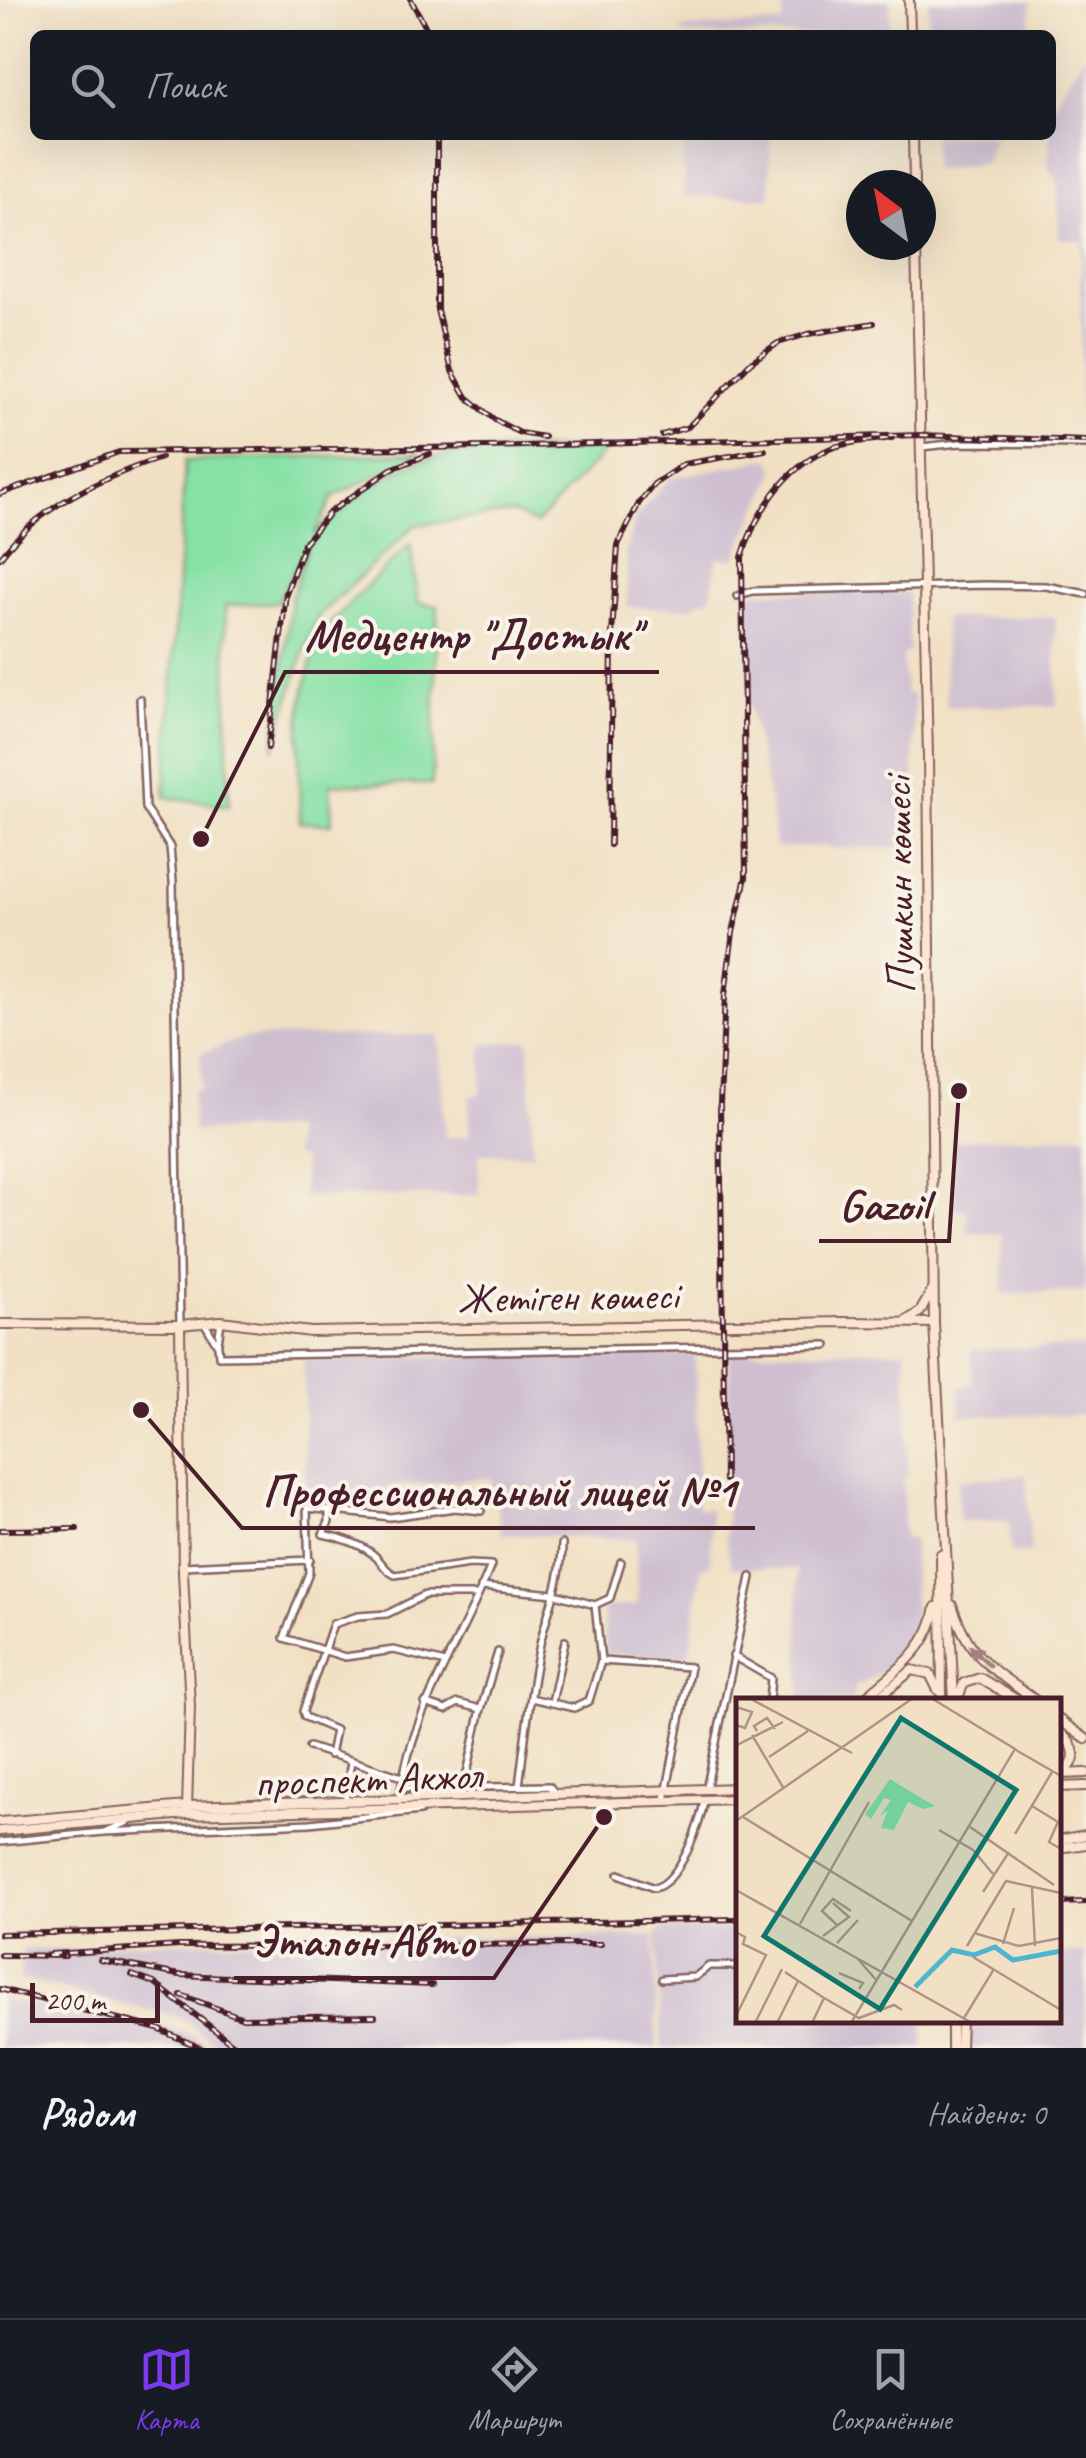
<!DOCTYPE html>
<html lang="ru">
<head>
<meta charset="utf-8">
<style>
  :root { --surface:#171b24; --page:#20242c; --text:#f1f3f6; --muted:#9ea1a6; --line:#363941; --accent:#7c3aed }
  body { margin:0; font-family:Caveat,sans-serif; background:var(--page); color:var(--text) }
  .compass { position:absolute; left:846px; top:170px; width:90px; height:90px; border-radius:50%; background:var(--surface); box-shadow:0 10px 40px #0002; rotate:328deg }
  .scale { position:absolute; left:30px; bottom:25px; width:130px; box-sizing:border-box; padding-left:10px; border:5px solid #4a1f2b; border-top:0; font-size:28px; line-height:35px; white-space:nowrap; color:#4a1f2b; -webkit-text-stroke:8px #f7f3e8; paint-order:stroke }
  .list { margin:0; padding:0; list-style:none }
  h2 { display:flex; justify-content:space-between; align-items:center; height:130px; margin:0; padding:0 40px; font-size:42px }
  h2 small { font-size:32px; font-weight:400; color:var(--muted) }
  .icon { flex:none; width:55px; height:55px; fill:none; stroke:currentColor; stroke-width:2; stroke-linecap:round; stroke-linejoin:round }
  .map { position:relative; flex:none; width:1086px; height:2048px; overflow:hidden }
  .search { position:absolute; background:var(--surface); box-shadow:0 10px 40px #0002; left:30px; right:30px; top:30px; height:110px; display:flex; align-items:center; gap:25px; box-sizing:border-box; padding:0 35px; border-radius:15px; color:var(--muted); font-size:38px }
  .sheet { height:270px; background:var(--surface) }
  nav { display:flex; justify-content:space-around; align-items:center; box-sizing:border-box; height:140px; border-top:2px solid var(--line); background:var(--surface); font-size:28px; color:var(--muted) }
  nav a { display:grid; justify-items:center; gap:5px }
  nav .on { color:var(--accent) }
  .map>svg:first-child { display:block }
  .industrial { fill:#cebed0 }
  .green { fill:#87e1a6; stroke:#688068; stroke-width:2.5 }
  .lines { fill:none; stroke-linecap:round; stroke-linejoin:round }
  .street-casing { stroke:#846360; stroke-width:10 }
  .secondary-casing { stroke:#846360; stroke-width:12 }
  .street { stroke:#fff; stroke-width:5 }
  .secondary { stroke:#fce5d0; stroke-width:8 }
  .rail-casing { stroke:#4a1f2b; stroke-width:6 }
  .rail { stroke:#f7f3e8; stroke-width:2.5; stroke-dasharray:8; stroke-linecap:butt }
  .oneway { fill:#a3827e }
  .labels { text-anchor:middle; dominant-baseline:central; stroke-width:8; stroke-linejoin:round; paint-order:stroke }
  .street-label { font-size:42px; fill:#4a1f2b; stroke:#f7f3e8 }
  .inset-river { fill:none; stroke:#4fb5ce; stroke-width:5 }
  .inset-road { fill:none; stroke:#ae9386; stroke-width:2.5 }
  .view { fill:#0f766e; fill-opacity:0.15; stroke:#0f766e; stroke-width:5 }
  .inset-edge { fill:none; stroke:#4a1f2b; stroke-width:5 }
  .leader { fill:none; stroke:#4a1f2b; stroke-width:4 }
  .callout-dot { fill:#4a1f2b; stroke:#f7f3e8; stroke-width:4 }
  .callout-label { font-size:45px; text-anchor:middle; font-weight:bold; fill:#4a1f2b; stroke:#f7f3e8; stroke-width:8; stroke-linejoin:round; paint-order:stroke }
</style>
</head>
<body>
<div class="map">
<svg width="1086" height="2048" viewBox="0 0 1086 2048">
  <rect width="100%" height="100%" fill="#f7f3e8"/>
  <filter id="ink" filterUnits="userSpaceOnUse"><feTurbulence type="fractalNoise" baseFrequency=".01" numOctaves="2"/><feDisplacementMap in="SourceGraphic" scale="20" xChannelSelector="R" yChannelSelector="G"/><feConvolveMatrix kernelMatrix="1 2 1 2 8 2 1 2 1" color-interpolation-filters="sRGB"/></filter>
  <filter id="wash" filterUnits="userSpaceOnUse"><feTurbulence type="fractalNoise" baseFrequency=".0048" numOctaves="4" result="noise"/><feDisplacementMap in="SourceGraphic" scale="40" xChannelSelector="R" yChannelSelector="G"/><feGaussianBlur stdDeviation="2.25" result="paint"/><feColorMatrix in="noise" values="0 0 0 0 0 0 0 0 0 0 0 0 0 0 0 0 0 1.4 0 .05"/><feComposite in="paint" operator="in"/></filter>
  <g filter="url(#wash)">
    <rect width="100%" height="100%" fill="#f1e0c3"/>
    <!-- industrial -->
    <g class="industrial">
      <path d="M783 0H890V35H682V29L783 23Z"/>
      <path d="M928 0H1021L1031 3 1029 35H929Z"/>
      <path d="M1083 55H1086V411H1080L1082 241 1059 238 1058 181 1048 168 1051 108Z"/>
      <path d="M683 135H770V197H684Z"/>
      <path d="M932 135H994L985 163 933 170Z"/>
      <path d="M770 458 775 468 773 476 734 560 718 557 710 599 698 601 692 608 628 607 626 551 636 517 670 478Z"/>
      <path d="M754 592 908 593 909 651 902 656 906 694 914 695V848L835 849 823 846 775 848 771 806 748 701V596Z"/>
      <path d="M1055 617 1057 706 946 707 944 618Z"/>
      <path d="M439 1035 445 1137 468 1136 470 1131 469 1097 481 1093 483 1044 529 1040 533 1154H479V1195L303 1197V1159L293 1156 294 1129 193 1131 192 1090 201 1089 200 1054 245 1037Z"/>
      <path d="M1086 1135V1292L1003 1294 1002 1234 967 1233 968 1210H954V1140Z"/>
      <path d="M1086 1347V1415L960 1416 959 1387 972 1385 971 1350Z"/>
      <path d="M906 1350 908 1477 903 1478 904 1539 913 1538 914 1640 902 1656 863 1684 856 1685 851 1700H801L797 1569 732 1568 726 1542 730 1352Z"/>
      <path d="M568 1353 695 1355 698 1508 710 1509 711 1563 701 1568 689 1657 606 1654 603 1608 637 1605 636 1539 502 1534 491 1478 394 1486 377 1491 305 1488 304 1360Z"/>
      <path d="M1026 1475 1031 1552 1011 1554 1009 1521H958V1480Z"/>
      <path d="M738 1928V2020L924 2021 923 2048H662L656 1936 660 1929Z"/>
      <path d="M654 1936 657 2048H221L182 2018 20 1979 22 1949 82 1950 125 1943Z"/>
      <path d="M1059 1953H1086V2048H968L969 2021 1058 2020Z"/>
      <path d="M0 2000 150 2023 193 2036 211 2048H0Z"/>
    </g>
    <!-- green -->
    <g class="green">
      <path d="M607 449 536 524 513 513 415 525 319 615 302 657 274 749 291 599 308 546 277 602 225 606 229 806 165 797 185 461 421 453 333 497 314 535C341 511 372 480 407 466 464 443 544 451 607 449Z"/>
      <path d="M410 544 418 603 438 606 432 784H330L332 824 300 822C299 760 293 689 325 633 338 610 389 566 410 544Z"/>
    </g>
  </g>
  <g filter="url(#ink)">
    <g class="lines">
      <defs>
        <g id="street">
          <path d="M921 447 960 443 1086 444"/>
          <path d="M737 596 752 591 985 585 1046 586 1086 594"/>
          <path d="M140 699 145 808 170 847 173 881 180 1325"/>
          <path d="M204 1322 218 1346 219 1356 827 1345"/>
          <path d="M218 1343 221 1321"/>
          <path d="M329 1511V1522L323 1534C340 1537 365 1545 377 1558 384 1565 385 1570 395 1575L470 1564 491 1565C461 1644 409 1713 400 1799"/>
          <path d="M183 1566 310 1560"/>
          <path d="M481 1587 555 1594 595 1605"/>
          <path d="M733 1656 771 1678 769 1700"/>
          <path d="M601 1661 690 1667 665 1800"/>
          <path d="M445 1663 394 1650 345 1657 284 1638 309 1573 307 1508 390 1517 455 1508 481 1511"/>
          <path d="M531 1698 574 1708 589 1701 601 1661 595 1605 610 1598 621 1562"/>
          <path d="M552 1702 565 1641"/>
          <path d="M425 1703 446 1710 458 1703 481 1709"/>
          <path d="M309 1747 402 1777"/>
          <path d="M330 1755 335 1730 305 1717 303 1711 333 1624 358 1616 387 1614 425 1595H477"/>
          <path d="M519 1786C525 1739 530 1691 540 1644 548 1608 562 1582 562 1544"/>
          <path d="M464 1787 481 1709 498 1652"/>
          <path d="M401 1788 549 1786 555 1793"/>
          <path d="M706 1790 751 1577"/>
          <path d="M345 1801 351 1761"/>
          <path d="M104 1832 310 1823 420 1811"/>
          <path d="M0 1842 104 1832 129 1822"/>
          <path d="M619 1874 654 1888C679 1883 701 1824 704 1800"/>
          <path d="M662 1979 695 1977 709 1966H738"/>
        </g>
        <g id="secondary">
          <path d="M909 0 910 35"/>
          <path d="M913 135 914 185"/>
          <path d="M916 245 928 757 934 1323 954 1700"/>
          <path d="M906 1321 920 1312 932 1291"/>
          <path d="M0 1324 180 1325 221 1321 311 1332 843 1322 934 1323"/>
          <path d="M180 1325 183 1573 190 1706 187 1810"/>
          <path d="M941 1554 942 1700"/>
          <path d="M952 1605C970 1659 991 1668 1035 1700"/>
          <path d="M862 1700C893 1673 929 1651 936 1607"/>
          <path d="M875 1700 912 1670 930 1674 938 1690"/>
          <path d="M957 1700 964 1683 980 1678 1017 1700"/>
          <path d="M1058 1719 1086 1739"/>
          <path d="M1058 1731C1076 1745 1081 1760 1062 1774"/>
          <path d="M1061 1774 1086 1773"/>
          <path d="M1058 1787 1086 1786"/>
          <path d="M0 1822 187 1806 738 1788"/>
          <path d="M0 1831 187 1814 738 1799"/>
          <path d="M1058 1840 1086 1835"/>
          <path d="M1058 1848 1086 1844"/>
          <path d="M952 2020V2048"/>
          <path d="M960 2048 961 2020"/>
        </g>
      </defs>
      <!-- street casing -->
      <use href="#street" class="street-casing"/>
      <!-- secondary casing -->
      <use href="#secondary" class="secondary-casing"/>
      <!-- street -->
      <use href="#street" class="street"/>
      <!-- secondary -->
      <use href="#secondary" class="secondary"/>
      <defs>
        <g id="rail">
          <path d="M411 0 430 35"/>
          <path d="M437 135V310L452 371 467 397 495 420 520 433 544 437"/>
          <path d="M662 435 688 427 751 362 778 343 808 334 874 323"/>
          <path d="M0 494 119 452 489 447 921 435 1086 441"/>
          <path d="M0 558C39 506 101 478 161 458"/>
          <path d="M268 748 286 593 304 543 330 512 391 469 430 454"/>
          <path d="M610 845 612 634 618 545 639 503 654 484 684 464 765 450"/>
          <path d="M725 1480 720 1103 725 995 733 932 746 877 742 557C755 513 786 467 829 449 849 441 871 441 892 438"/>
          <path d="M0 1530 77 1529"/>
          <path d="M1058 1903 1086 1902"/>
          <path d="M0 1934 738 1919"/>
          <path d="M51 1954 180 1946 601 1944"/>
          <path d="M0 1955 65 1956"/>
          <path d="M100 1960 179 1975 432 1985"/>
          <path d="M132 1975 154 1983 238 2048"/>
          <path d="M0 1989 158 2029 201 2048"/>
          <path d="M181 1995 243 2018 375 2016"/>
        </g>
      </defs>
      <!-- rail casing -->
      <use href="#rail" class="rail-casing"/>
      <!-- rail -->
      <use href="#rail" class="rail"/>
    </g>
    <!-- one-way arrows -->
    <defs><path id="oneway-solid" d="M-6-.8H1V-3.2L6.5 0L1 3.2V.8H-6Z" transform="scale(2.5)"/></defs>
    <use class="oneway" href="#oneway-solid" transform="translate(980 1656) rotate(-135)"/>
  </g>
  <g class="labels">
    <!-- street labels -->
    <g class="street-label">
      <text transform="translate(899 885) rotate(-91)">Пушкин көшесі</text>
      <text transform="translate(568 1297) rotate(-1)">Жетіген көшесі</text>
      <text transform="translate(368 1779) rotate(-2)">проспект Акжол</text>
    </g>
  </g>
  <!-- overview -->
  <g transform="translate(736 1698)">
    <rect width="325" height="325" fill="#f1e0c3"/>
    <path d="M154 81 180 97 199 108 187 111 172 104 158 132 145 130 152 112 144 118 155 102 148 100 135 121 129 116Z" fill="#87e1a6"/>
    <path class="inset-river" d="M179 289 216 252 238 257 259 249 277 262 325 253"/>
    <path class="inset-road" d="M13 0 116 55M0 9 16 14 9 30 0 27M21 33 18 28 31 20 39 31M16 37 48 91M1 47 47 24M280 52 325 78M33 59 72 33M296 108 322 124 313 144 325 151M7 119 176 223M0 123 177 0M234 129 318 187M203 132 237 152 257 176M279 136 316 74M296 190 299 248M0 192 236 325M247 194 273 154M64 226 133 104M101 227 86 213 97 201 115 213M0 234 9 239 7 246 30 257 0 318M238 235 283 248 325 240M87 238 113 219 97 205M101 245 122 222M267 246 278 210M231 248 270 183 325 195M237 259 325 312M121 260 141 283M49 274 88 300M103 275 127 285 123 291M228 320 258 271M19 325 46 271M41 325 62 283M76 325 88 300 123 320 158 307 166 312M115 325 279 51 195 0"/>
    <path class="view" d="M165 20 280 92 144 311 28 238Z"/>
    <rect width="325" height="325" class="inset-edge"/>
  </g>
  <!-- callouts -->
  <path class="leader" d="M201 839L285 672H659M959 1091L949 1241H819M141 1410L242 1528H755M604 1817L494 1978H234"/>
  <g class="callout-dot">
    <circle cx="201" cy="839" r="10"/>
    <circle cx="959" cy="1091" r="10"/>
    <circle cx="141" cy="1410" r="10"/>
    <circle cx="604" cy="1817" r="10"/>
  </g>
  <g class="callout-label">
    <text x="472" y="650">Медцентр "Достык"</text>
    <text x="884" y="1220">Gazoil</text>
    <text x="499" y="1506">Профессиональный лицей №1</text>
    <text x="364" y="1956">Эталон Авто</text>
  </g>
</svg>
<svg class="compass" viewBox="-18 -18 36 36"><path d="M0-13l5 13h-10z" fill="#e53935"/><path d="M0 13l5-13h-10z" fill="#9ea1a6"/></svg>
<div class="scale">200 m</div>
<div class="search"><svg class="icon" aria-label="search" viewBox="0 0 24 24"><circle cx="10" cy="10" r="6"/><path d="M15 15l6 6"/></svg>Поиск</div>
</div>
<section class="sheet">
<h2>Рядом<small>Найдено: 0</small></h2>
<ul class="list">
</ul>
</section>
<nav>
<a class="on"><svg class="icon" aria-label="map" viewBox="0 0 24 24"><path d="M3 6l6-2 6 2 6-2v14l-6 2-6-2-6 2zM9 4v14M15 6v14"/></svg>Карта</a>
<a><svg class="icon" aria-label="directions" viewBox="0 0 24 24"><path d="M12 3l9 9-9 9-9-9zM9 14v-3h6M13 9l2 2-2 2"/></svg>Маршрут</a>
<a><svg class="icon" aria-label="saved" viewBox="0 0 24 24"><path d="M7 4h10v16l-5-4-5 4z"/></svg>Сохранённые</a>
</nav>
</body>
</html>
